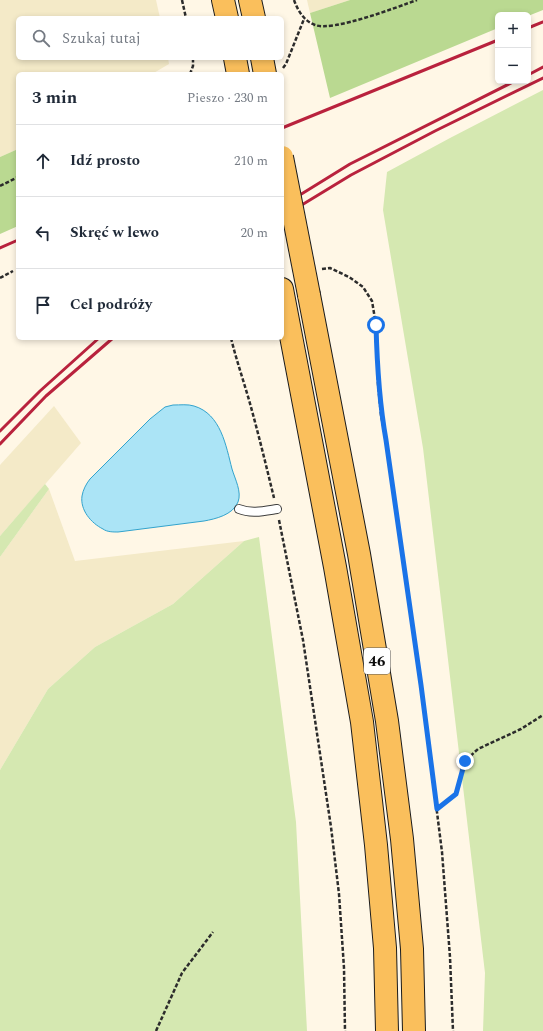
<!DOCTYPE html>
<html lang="pl">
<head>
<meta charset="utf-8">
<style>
  :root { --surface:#fff; --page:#f2f2f3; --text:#1f2937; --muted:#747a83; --line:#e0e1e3 }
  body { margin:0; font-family:Spectral,serif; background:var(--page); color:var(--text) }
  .controls { position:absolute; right:12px; top:12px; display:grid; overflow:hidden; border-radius:6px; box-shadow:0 2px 6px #0003 }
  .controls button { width:36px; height:36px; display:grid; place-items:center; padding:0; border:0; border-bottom:1px solid var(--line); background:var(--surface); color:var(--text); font:20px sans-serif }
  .stop { position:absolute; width:12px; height:12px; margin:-9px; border:3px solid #1a73e8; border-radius:50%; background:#fff }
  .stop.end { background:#1a73e8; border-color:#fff; box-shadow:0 1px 4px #0008 }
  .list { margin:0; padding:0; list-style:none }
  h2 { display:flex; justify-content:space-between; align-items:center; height:52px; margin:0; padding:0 16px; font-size:17px }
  h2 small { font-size:13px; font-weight:400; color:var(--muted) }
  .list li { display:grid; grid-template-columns:26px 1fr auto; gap:12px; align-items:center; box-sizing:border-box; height:72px; padding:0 16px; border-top:1px solid var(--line) }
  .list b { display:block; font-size:15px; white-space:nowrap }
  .list em { font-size:13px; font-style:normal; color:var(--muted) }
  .icon { flex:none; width:22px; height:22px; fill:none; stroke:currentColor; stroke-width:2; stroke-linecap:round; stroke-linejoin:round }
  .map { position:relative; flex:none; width:543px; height:1031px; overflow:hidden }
  .search { position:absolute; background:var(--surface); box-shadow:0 2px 6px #0003; left:16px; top:16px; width:268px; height:44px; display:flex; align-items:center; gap:10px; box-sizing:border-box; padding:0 14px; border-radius:6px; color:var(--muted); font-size:15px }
  .panel { position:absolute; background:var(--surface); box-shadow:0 2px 6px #0003; left:16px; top:72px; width:268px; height:268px; border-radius:6px }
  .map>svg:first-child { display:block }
  .farmland { fill:#f4eac8 }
  .green { fill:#d5e8b1 }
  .forest { fill:#bad991 }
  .water { fill:#abe4f6; stroke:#32a3cd }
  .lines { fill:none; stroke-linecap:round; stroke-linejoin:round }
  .service-casing { stroke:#3d3d3d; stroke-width:10 }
  .primary-casing { stroke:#1b1b1b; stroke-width:24 }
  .path { stroke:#2c2c2c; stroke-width:2.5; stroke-dasharray:4 2; stroke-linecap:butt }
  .service { stroke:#fff; stroke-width:8 }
  .primary { stroke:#fabf5c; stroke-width:22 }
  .rail { stroke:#b9223d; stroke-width:3 }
  .primary-bridge-casing { stroke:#1b1b1b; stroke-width:24; stroke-linecap:butt }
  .primary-bridge { stroke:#fabf5c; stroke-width:22 }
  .route { stroke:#1a73e8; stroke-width:5 }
  .labels { text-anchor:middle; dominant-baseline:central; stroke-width:4; stroke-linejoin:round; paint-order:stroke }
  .shield { fill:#fff; stroke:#545454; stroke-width:1 }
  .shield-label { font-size:15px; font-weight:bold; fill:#0a0a0a }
</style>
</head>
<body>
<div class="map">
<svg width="543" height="1031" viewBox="0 0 543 1031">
  <rect width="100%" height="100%" fill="#fff7e6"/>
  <!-- farmland -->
  <g class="farmland">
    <path d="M0 0H156L160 18H18V58H168L169 64 152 74H18V149L0 157Z"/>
    <path d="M307 0H350L310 13Z"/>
    <path d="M54 406 81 443 0 536V465Z"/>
    <path d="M49 489 75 561 244 541 173 604 95 647 48 689 0 770V557Z"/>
  </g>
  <!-- green -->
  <g class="green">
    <path d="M543 90V1031H483L485 973 423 448 383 210 387 172 450 138Z"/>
    <path d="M45 484 49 489 0 557V536Z"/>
    <path d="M259 537 296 822 307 1031H0V770L48 689 95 647 173 604 244 541Z"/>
  </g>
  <!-- forest -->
  <g class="forest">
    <path d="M350 0H543V10L528 16V15H498V28L330 98 310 13Z"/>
    <path d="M18 149V226L0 234V157Z"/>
  </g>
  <!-- water -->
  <path class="water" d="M173 405C180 405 188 404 194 406 221 414 226 446 232 469 235 479 242 492 238 502 233 515 215 519 204 521L118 532C113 532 107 532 103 529 91 523 80 510 82 496 83 490 86 484 90 479L150 419 165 407Z"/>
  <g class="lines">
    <defs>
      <path id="service" d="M239 509C251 514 264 511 277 509"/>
      <g id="primary">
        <path d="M223 0 227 18"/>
        <path d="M250 0 254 18"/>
        <path d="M235 58 238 74"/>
        <path d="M262 58 265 74"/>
        <path d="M282 289 335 567 362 722 376 845 385 948 387 1031"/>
        <path d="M309 295 359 554 387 721 402 839 412 949 414 1031"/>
      </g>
    </defs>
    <!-- service casing -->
    <use href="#service" class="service-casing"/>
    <!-- primary casing -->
    <use href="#primary" class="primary-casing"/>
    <!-- path -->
    <g class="path">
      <path d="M182 0 186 18"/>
      <path d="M294 0C298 11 304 21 315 25 333 32 397 7 417 0"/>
      <path d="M283 68 286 64 304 19"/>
      <path d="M190 74 193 66V58"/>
      <path d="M0 186 18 177"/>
      <path d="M322 269 330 268 349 277 363 287 372 301 376 325 378 384 381 415 386 441 421 685 442 852 450 957 453 1031"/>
      <path d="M0 278 13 271"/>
      <path d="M231 338C236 359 243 379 249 400 258 432 266 465 274 498"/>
      <path d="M279 520 303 640 331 827 339 894 344 968 345 1031"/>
      <path d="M437 809 456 794 465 761 478 749 521 729 543 715"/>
      <path d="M156 1031 182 973 213 932"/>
    </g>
    <!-- service -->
    <use href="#service" class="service"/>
    <!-- primary -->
    <use href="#primary" class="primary"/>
    <!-- rail -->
    <g class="rail">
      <path d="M528 28 543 22"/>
      <path d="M528 75 543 67"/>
      <path d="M282 128 498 40"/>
      <path d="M282 206 350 164 515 81"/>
      <path d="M282 217 351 175 435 131 543 78"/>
      <path d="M0 248 18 240"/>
      <path d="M0 431 40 391 99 338"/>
      <path d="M0 444 46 396 113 338"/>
    </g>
    <defs>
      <path id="primary-bridge" d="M282 157 309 295"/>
    </defs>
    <!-- primary-bridge casing -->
    <use href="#primary-bridge" class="primary-bridge-casing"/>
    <!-- primary-bridge -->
    <use href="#primary-bridge" class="primary-bridge"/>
  </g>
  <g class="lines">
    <!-- route -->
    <path class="route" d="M376 325C377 365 379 401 386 440L421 685 437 809 456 794 465 761"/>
  </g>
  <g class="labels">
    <!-- shield labels -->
    <rect class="shield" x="364" y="648" width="26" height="26" rx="3"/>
    <g class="shield-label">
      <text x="377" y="661">46</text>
    </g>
  </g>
</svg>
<div class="controls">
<button>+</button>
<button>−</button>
</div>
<div class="stop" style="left:376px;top:325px"></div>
<div class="stop end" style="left:465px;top:761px"></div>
<div class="search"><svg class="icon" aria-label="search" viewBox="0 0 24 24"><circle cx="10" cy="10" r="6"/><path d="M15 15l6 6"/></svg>Szukaj tutaj</div>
<section class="panel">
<h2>3 min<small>Pieszo · 230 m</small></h2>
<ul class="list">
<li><svg class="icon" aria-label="ahead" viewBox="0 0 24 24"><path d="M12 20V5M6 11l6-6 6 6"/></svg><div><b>Idź prosto</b></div><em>210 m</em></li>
<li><svg class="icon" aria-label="left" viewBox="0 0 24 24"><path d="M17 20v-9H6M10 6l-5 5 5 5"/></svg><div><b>Skręć w lewo</b></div><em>20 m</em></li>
<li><svg class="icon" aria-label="arrive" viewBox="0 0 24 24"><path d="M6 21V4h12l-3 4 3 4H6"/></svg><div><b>Cel podróży</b></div></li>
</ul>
</section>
</div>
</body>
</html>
